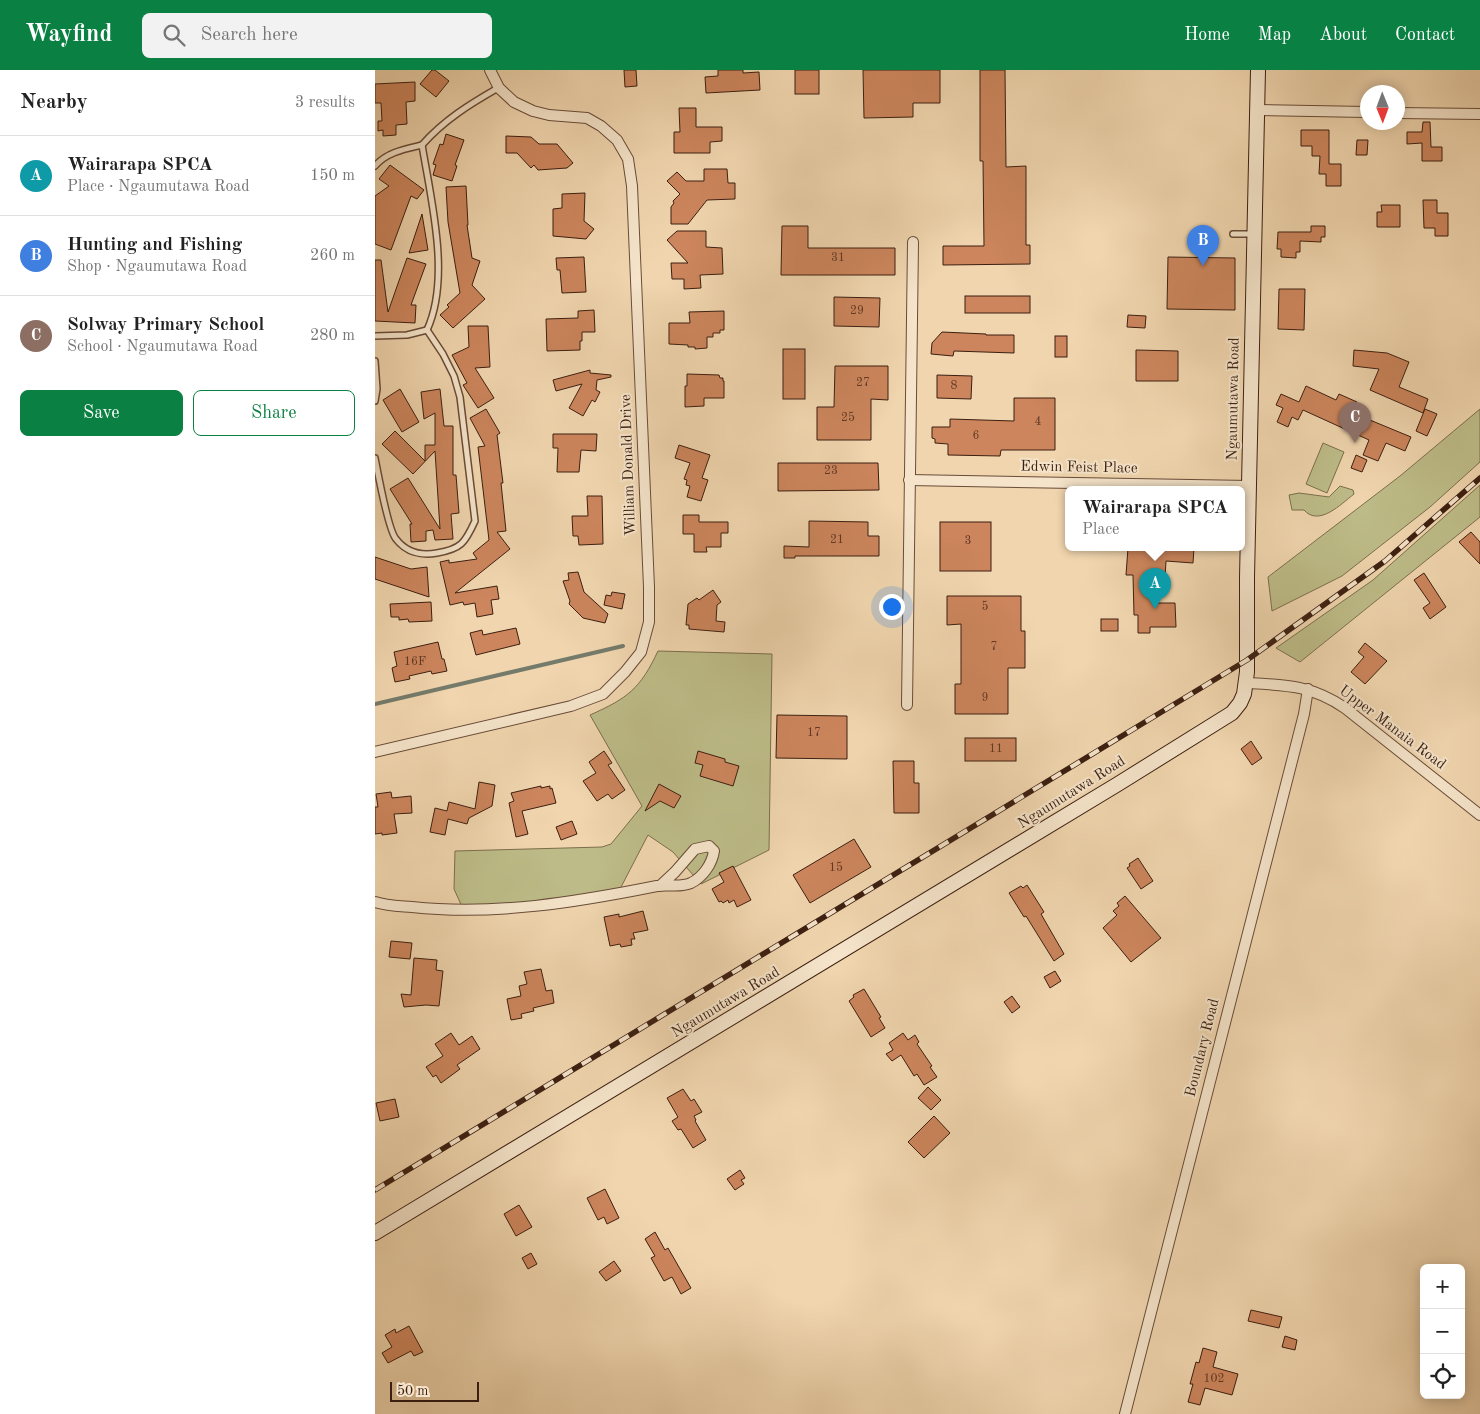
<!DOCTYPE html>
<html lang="en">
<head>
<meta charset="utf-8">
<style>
  :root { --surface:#fff; --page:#f2f2f2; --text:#222; --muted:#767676; --line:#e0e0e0; --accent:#0b8043 }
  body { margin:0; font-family:"Old Standard TT",serif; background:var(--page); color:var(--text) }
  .controls { position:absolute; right:15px; bottom:15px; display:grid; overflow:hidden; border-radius:8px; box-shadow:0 2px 12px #0003 }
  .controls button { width:45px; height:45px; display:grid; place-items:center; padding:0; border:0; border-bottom:1px solid var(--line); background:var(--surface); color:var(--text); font:25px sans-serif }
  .compass { position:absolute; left:985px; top:15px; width:45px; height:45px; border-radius:50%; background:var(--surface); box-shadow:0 2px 12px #0003; rotate:179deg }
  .scale { position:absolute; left:15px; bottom:12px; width:89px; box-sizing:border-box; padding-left:5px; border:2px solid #3c1f11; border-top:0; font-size:14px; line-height:18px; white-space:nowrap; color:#3c1f11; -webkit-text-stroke:4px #f5e4ca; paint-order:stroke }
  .you { position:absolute; left:516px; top:536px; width:18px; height:18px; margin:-12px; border:4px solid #fff; border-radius:50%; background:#1a73e8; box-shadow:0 0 0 8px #1a73e833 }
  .badge { display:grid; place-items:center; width:32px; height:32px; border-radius:50%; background:var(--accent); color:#fff; font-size:16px; font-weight:700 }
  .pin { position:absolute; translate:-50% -41px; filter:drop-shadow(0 1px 2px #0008) }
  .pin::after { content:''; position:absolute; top:26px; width:18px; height:15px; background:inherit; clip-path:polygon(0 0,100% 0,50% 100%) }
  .popup { position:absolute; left:690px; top:416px; width:180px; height:65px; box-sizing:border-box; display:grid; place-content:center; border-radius:8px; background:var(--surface); filter:drop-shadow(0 1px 4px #0005); font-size:16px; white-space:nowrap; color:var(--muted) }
  .popup b { font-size:19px; color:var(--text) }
  .popup::after { content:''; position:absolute; left:50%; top:100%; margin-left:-10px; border:10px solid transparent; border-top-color:var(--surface) }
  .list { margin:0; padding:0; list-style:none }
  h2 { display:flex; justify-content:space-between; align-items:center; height:65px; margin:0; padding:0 20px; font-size:21px }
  h2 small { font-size:16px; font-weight:400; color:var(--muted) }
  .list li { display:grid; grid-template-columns:32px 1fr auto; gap:15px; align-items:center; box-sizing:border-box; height:80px; padding:0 20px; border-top:1px solid var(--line) }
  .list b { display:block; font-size:19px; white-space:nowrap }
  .list p { margin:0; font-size:16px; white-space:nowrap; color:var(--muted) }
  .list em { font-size:16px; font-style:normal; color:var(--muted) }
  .actions { display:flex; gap:10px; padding:15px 20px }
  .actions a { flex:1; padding:11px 0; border:1px solid var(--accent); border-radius:8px; text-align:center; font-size:18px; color:var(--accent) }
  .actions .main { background:var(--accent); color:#fff }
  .icon { flex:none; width:28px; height:28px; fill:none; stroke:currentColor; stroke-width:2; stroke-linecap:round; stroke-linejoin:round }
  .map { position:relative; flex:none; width:1105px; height:1344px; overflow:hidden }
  header { display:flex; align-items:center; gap:30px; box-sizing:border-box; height:70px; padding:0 25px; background:var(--accent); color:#fff }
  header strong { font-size:24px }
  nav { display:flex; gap:28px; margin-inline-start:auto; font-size:18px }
  .search { width:350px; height:45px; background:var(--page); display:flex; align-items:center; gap:12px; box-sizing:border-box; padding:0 18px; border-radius:8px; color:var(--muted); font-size:19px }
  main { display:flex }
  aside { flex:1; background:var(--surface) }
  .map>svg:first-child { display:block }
  .green { fill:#bdbc88; stroke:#7c6e4c }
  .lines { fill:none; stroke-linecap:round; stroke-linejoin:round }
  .stream { stroke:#757b6b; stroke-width:4 }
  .building { fill:#cc855c; stroke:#3c1f11 }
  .service-casing { stroke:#694c38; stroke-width:8 }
  .minor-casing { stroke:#694c38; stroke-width:12 }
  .secondary-casing { stroke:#3c1f11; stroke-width:16 }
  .service { stroke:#f5e4ca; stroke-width:5 }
  .minor { stroke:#f5e4ca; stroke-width:10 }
  .secondary { stroke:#f5e4ca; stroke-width:14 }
  .rail-casing { stroke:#3c1f11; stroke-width:5.5 }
  .rail { stroke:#f5e4ca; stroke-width:4; stroke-dasharray:11; stroke-linecap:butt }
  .labels { text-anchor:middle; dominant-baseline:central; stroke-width:4; stroke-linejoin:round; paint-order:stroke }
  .number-label { font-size:12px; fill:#603824 }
  .street-label { font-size:15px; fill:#3c1f11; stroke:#f5e4ca }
</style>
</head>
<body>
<header>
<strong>Wayfind</strong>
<div class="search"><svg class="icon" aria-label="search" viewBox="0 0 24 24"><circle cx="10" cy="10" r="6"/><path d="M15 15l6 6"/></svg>Search here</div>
<nav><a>Home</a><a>Map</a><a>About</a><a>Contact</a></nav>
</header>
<main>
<aside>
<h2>Nearby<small>3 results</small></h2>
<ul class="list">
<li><span class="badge" style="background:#0f9aa8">A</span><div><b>Wairarapa SPCA</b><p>Place · Ngaumutawa Road</p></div><em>150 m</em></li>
<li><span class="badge" style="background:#3f7fe0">B</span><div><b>Hunting and Fishing</b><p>Shop · Ngaumutawa Road</p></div><em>260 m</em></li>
<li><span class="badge" style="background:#8d6e63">C</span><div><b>Solway Primary School</b><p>School · Ngaumutawa Road</p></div><em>280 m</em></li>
</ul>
<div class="actions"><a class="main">Save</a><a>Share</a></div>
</aside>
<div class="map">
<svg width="1105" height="1344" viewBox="0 0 1105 1344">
  <rect width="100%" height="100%" fill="#f0d5ae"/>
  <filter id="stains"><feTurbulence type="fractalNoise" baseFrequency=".004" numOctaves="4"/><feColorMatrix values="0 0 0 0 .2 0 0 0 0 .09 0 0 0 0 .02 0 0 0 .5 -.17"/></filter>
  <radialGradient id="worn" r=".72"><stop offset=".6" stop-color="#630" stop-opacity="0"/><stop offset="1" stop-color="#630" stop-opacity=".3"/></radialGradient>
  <!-- green -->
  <g class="green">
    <path d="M1105 339V392L1055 437 967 506 897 541 893 507 1025 406Z"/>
    <path d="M948 373 969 382 952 423 931 414Z"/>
    <path d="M1105 415V447L925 592 901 578 998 510Z"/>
    <path d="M965 416 978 420 979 424C966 434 944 457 929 440H917L914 425 924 423 954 427Z"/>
    <path d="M283 581 397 584 394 780 326 814 298 782 273 765 244 821 199 836 88 839 79 819 80 781 227 777 236 774 267 736 215 645C253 628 265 619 283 581Z"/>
  </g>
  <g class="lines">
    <!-- stream -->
    <path class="stream" d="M0 634 248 576"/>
  </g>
  <!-- building -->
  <g class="building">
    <path d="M57 0H60L74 11 61 27 45 14Z"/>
    <path d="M249 0H261L262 16 250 17Z"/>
    <path d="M343 0H368V3L384 2 385 20 331 23 330 7 343 6Z"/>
    <rect x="420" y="0" width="24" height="24"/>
    <path d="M488 0H565V33H538V47L489 48Z"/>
    <path d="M605 0H630L631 97 651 96V175H655V194L568 195V176H609L608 91H605Z"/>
    <path d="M40 12V31L31 32 32 54 21 55V65L8 66V60L3 61V51H7L6 33H0V14Z"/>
    <path d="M304 38H321V57H347V71L335 72V83H299V62H305Z"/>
    <path d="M1048 52H1055L1056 77H1067V91H1047V73L1032 74V62H1047Z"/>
    <path d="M926 60H954V94H966V116H951V104H944L945 86H937V76H926Z"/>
    <path d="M71 64 89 70 80 95 82 96 77 111 58 105 61 95 58 94 65 74 68 75Z"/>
    <path d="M131 66 156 67 164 74H182L198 93 192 98 163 100 159 95 156 98 142 83H131Z"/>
    <path d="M982 70H993L992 85H981Z"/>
    <path d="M15 95 49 120 42 129 36 126 16 180 0 174V126L14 116 4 109Z"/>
    <path d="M329 99H352L353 113H360V129L332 130 313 154H296V137L299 133 298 131 305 124 292 111 302 102 311 111H329Z"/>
    <path d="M91 116 93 155H92L97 188 105 191 97 215 110 229 78 258 65 245 74 237 72 235 85 223 73 152 71 117Z"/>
    <path d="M210 123 209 151 219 159 211 169 178 166V139L187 138V124Z"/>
    <path d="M1048 130H1062V143H1073V166H1060V158H1049Z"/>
    <path d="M1006 135H1025V157H1002V142H1007Z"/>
    <path d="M47 144 53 180 34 183Z"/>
    <path d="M407 156H433V178H520V205H406Z"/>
    <path d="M936 156H950V167H946V172L925 171V182H921V188L906 187V179H902L903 162H936Z"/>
    <path d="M302 161H331V177L347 178 348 204 325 205 326 218 309 219V209H297L296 193H313L292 170Z"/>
    <path d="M209 187 211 222 187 223 185 200H182L181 188Z"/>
    <path d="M793 187 860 188V240L792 239Z"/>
    <path d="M32 188 51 194 36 235H41L40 253 0 251V190H6L13 242Z"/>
    <path d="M904 219H930L929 260 903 259Z"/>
    <rect x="590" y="226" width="65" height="17"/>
    <path d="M459 227 505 228 504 257 459 256Z"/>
    <path d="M219 240 220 262H207V271H205V280L172 281 171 249 203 248V241Z"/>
    <path d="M349 241V260H345V263H338V267H332V278L320 279V277H313V275L294 274V253H315L314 242Z"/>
    <path d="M753 245 771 246 770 258 752 257Z"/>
    <path d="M93 256H113L115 297 100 298 119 328 103 338 88 315 92 313 77 285 94 277Z"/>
    <path d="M567 262 611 264V265H639V283L579 281 578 286 556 284 557 273Z"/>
    <rect x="680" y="266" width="12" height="21"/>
    <rect x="408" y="279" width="22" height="50"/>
    <path d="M761 280 803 281V311H761Z"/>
    <path d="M979 280 1012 283 1034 292 1024 317 1053 329 1048 343 995 320 1004 299 978 296Z"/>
    <path d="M460 296H513V330L496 329V370H442V337H459Z"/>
    <path d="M215 300V303L236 305V307L222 310 221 320 225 322 220 332 217 330 208 346 194 338 207 314 181 321 178 310Z"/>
    <path d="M312 304 344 305 345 308H348V311H349V328H329V336L310 337V316H312Z"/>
    <path d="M562 305 597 306 596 329 562 328Z"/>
    <path d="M931 316 961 330 964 324 982 332 978 343 1036 367 1030 381 1011 373 1003 391 988 385 994 370 928 340 923 350 917 347 913 357 902 352 908 338 901 335 906 324 924 332Z"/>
    <path d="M25 319 44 352 27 362 8 330Z"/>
    <path d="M65 319 69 356H78V405H81L84 443 76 444 78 469 60 470 58 460 51 461V471L36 472 35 454H37L15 419 33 408 65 459 60 381 38 404 7 374 20 361 50 391V375H60V343L49 349 46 322Z"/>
    <path d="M639 328H680V380H626L625 386 573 385V374L560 373V369L557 368V357H575V349L639 351Z"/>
    <path d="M111 339 125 363 122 365 128 413H126L131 461 122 462 135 479 80 523 122 516 124 529 116 530 118 544 102 547 100 533 89 535 88 532 75 535 65 492 74 490V493L102 489 98 483 114 470 103 377 110 376 95 348Z"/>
    <path d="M1050 339 1062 344 1052 366 1041 361Z"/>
    <path d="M178 364H222L221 381 206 380 204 402H182L183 378H178Z"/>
    <path d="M304 375 335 385 327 408 333 410 326 431 312 427 315 416 311 415 312 410 309 409 315 393 300 388Z"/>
    <path d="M981 385 992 390 987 402 976 398Z"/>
    <path d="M403 393H503L504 420 403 421Z"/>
    <path d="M212 426H227L228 474 204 475 203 466H198L197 446H213Z"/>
    <path d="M308 445H324V452H353V463H346V477H331L332 482H319V464H308Z"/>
    <path d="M434 451 493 452V466H504V486H420V488H409V476L434 477Z"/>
    <rect x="565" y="452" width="51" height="49"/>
    <path d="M1096 462 1105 472V494L1084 472Z"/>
    <path d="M753 478H819L818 493 791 491 790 507 777 506V533H800L801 557H775V563H763V545H759L758 505H751Z"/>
    <path d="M0 487 36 499 52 497 54 527 0 509Z"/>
    <path d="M203 502 209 522 233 544 230 553 208 548 194 534 195 531 188 511 194 510 193 503Z"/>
    <path d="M1049 503 1071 537 1055 549 1048 538 1055 533 1039 510Z"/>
    <path d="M338 520 346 532 342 535 341 551 350 552 349 562 314 559V555H311L313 534 322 528 324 530Z"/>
    <path d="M237 522 250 524 247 539 229 535 231 525 236 526Z"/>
    <path d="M572 526H646V561H650V598H633V644H580V614H586V554L572 555Z"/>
    <path d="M56 532 57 551 34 552 33 549 24 550V547H16L15 534Z"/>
    <rect x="726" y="549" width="17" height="12"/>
    <path d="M141 558 145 574 101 585 95 563 107 560 108 565Z"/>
    <path d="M63 572 67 589H69L72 601 57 604 56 601 34 606 35 609 20 612 17 598 22 596 19 582Z"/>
    <path d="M990 573 1012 591 990 614 976 602 989 587 983 582Z"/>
    <path d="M402 645 472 646V689L401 688Z"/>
    <rect x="590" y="668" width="51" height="23"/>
    <path d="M876 671 887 688 877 695 866 679Z"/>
    <path d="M229 681 237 693 233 695 250 720 237 729 233 724 222 731 208 711 221 703 214 692Z"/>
    <path d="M323 681 350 689V692L364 696 358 716 325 706 328 695 320 693Z"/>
    <path d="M518 691H539V713H544V743H519Z"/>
    <path d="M104 712 120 715 117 736 94 748 92 754 73 749 70 765 55 762 60 738 72 741 74 732 100 739Z"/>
    <path d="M284 714 306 726 299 738 285 731 270 741Z"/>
    <path d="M166 716V718L175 716V719L177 718 181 733 147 741 153 764 141 767 134 733 139 731 136 723Z"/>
    <path d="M16 722 17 728 36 726 37 743 19 744 22 763 7 765V763L0 764V737H3L1 724Z"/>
    <path d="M197 751 202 764 186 770 181 757Z"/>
    <path d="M479 769 496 797 435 833 418 805Z"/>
    <path d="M763 788 778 811 766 819 752 798 755 796 754 794Z"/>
    <path d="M358 796 376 830 362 837 359 830 354 833 353 830 348 833 346 831 344 832 337 819 349 812 344 803Z"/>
    <path d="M652 815 669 842 666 844 689 884 679 891 651 846 649 847 634 823 646 816 648 818Z"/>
    <path d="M750 826 786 868 756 892 728 858 742 845 738 841 744 836 742 833Z"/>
    <path d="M268 841 273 860 258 863 260 869H256L257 875 246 877 245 874 235 876 229 847 244 844V847Z"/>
    <path d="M16 871 37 873 35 889 14 887Z"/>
    <path d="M39 888 62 890 61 900 68 901 64 936 51 935 29 937 26 924 36 925Z"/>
    <path d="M166 899 171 921 177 920 179 933 158 938 159 941 146 944 147 948 136 950 132 929 146 926 144 916 152 914 149 902Z"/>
    <path d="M680 901 686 911 675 918 669 907Z"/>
    <path d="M489 919 506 947 504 948 510 958 496 967 474 931 479 927 478 925Z"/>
    <path d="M637 926 645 937 637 943 629 932Z"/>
    <path d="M76 963 84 975 97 966 105 979 82 995 85 999 66 1013 61 1005 58 1007 51 997 68 986 60 974Z"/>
    <path d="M528 963 533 970 540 965 544 972 542 974 557 996 555 997 562 1007 549 1015 542 1004 539 1006 526 985 517 991 511 984 518 980 514 973Z"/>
    <path d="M553 1017 566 1030 556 1040 543 1028Z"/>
    <path d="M308 1019 316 1031 319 1029 327 1042 319 1046 321 1050 320 1051 331 1070 318 1078 306 1059 303 1060 297 1051 303 1047 292 1028Z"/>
    <path d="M20 1029 24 1047 5 1051 1 1033Z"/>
    <path d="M559 1046 575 1063 549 1088 533 1072Z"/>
    <path d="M365 1100 370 1108 366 1110 369 1114 360 1120 352 1109Z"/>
    <path d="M230 1119 244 1148 232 1154 229 1147 223 1150 212 1128Z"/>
    <path d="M144 1135 157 1157 141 1166 129 1144Z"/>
    <path d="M280 1162 290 1180 293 1178 316 1218 306 1224 297 1207 289 1211 276 1188 280 1186 270 1169Z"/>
    <path d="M156 1183 162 1194 153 1199 147 1188Z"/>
    <path d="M239 1191 246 1201 231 1211 224 1202Z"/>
    <path d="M876 1240 907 1247 904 1258 873 1251Z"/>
    <path d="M34 1256 48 1282 39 1286 36 1281 13 1293 7 1283 17 1277 10 1265 20 1259 21 1263Z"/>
    <path d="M910 1266 922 1270 920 1280 907 1277Z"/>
    <path d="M828 1278 842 1282 838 1297 863 1304 857 1325 830 1318 825 1335 813 1332 818 1314H815L821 1292 824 1293Z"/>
  </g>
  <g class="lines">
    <defs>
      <g id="service">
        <path d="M47 75C69 50 95 34 123 18"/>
        <path d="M0 96C12 82 30 79 47 75 56 130 76 208 52 260"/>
        <path d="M858 164H879"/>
        <path d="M0 266 32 265 52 260"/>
        <path d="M0 291 2 319 0 331"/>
        <path d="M0 388C3 403 13 460 21 469 31 482 46 486 62 483 86 479 90 473 100 451L85 327 79 306 68 284 52 260"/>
      </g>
      <g id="minor">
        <path d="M882 40 992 42"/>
        <path d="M1022 43 1105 44"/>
        <path d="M534 410 874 416"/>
        <path d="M871 613C911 615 936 615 970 638L1105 745"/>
        <path d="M532 635 538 172"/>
        <path d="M0 682 196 636 228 624 250 602 266 582 274 552V517L257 116 253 89 242 70 226 56 212 48 174 45 158 41 139 32 124 18 115 0"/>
        <path d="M0 832C11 836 25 836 37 837 119 846 202 832 282 816 293 814 305 818 316 813 328 807 337 794 339 781L334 776 320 779 300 802 285 816"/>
        <path d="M750 1344 929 644 933 619"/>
      </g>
      <path id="secondary" d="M0 1163 743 714 857 643 865 633 869 624 872 602V507L883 0"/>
    </defs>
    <!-- service casing -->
    <use href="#service" class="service-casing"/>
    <!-- minor casing -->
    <use href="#minor" class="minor-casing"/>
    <!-- secondary casing -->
    <use href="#secondary" class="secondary-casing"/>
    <!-- service -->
    <use href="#service" class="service"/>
    <!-- minor -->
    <use href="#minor" class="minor"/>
    <!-- secondary -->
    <use href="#secondary" class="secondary"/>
    <defs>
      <path id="rail" d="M0 1120 872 590 1010 491 1105 408"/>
    </defs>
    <!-- rail casing -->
    <use href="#rail" class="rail-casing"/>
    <!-- rail -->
    <use href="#rail" class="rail"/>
  </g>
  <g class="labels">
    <!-- number labels -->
    <g class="number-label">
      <text x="463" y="188">31</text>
      <text x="482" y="241">29</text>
      <text x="488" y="313">27</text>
      <text x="579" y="316">8</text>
      <text x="473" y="348">25</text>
      <text x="663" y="352">4</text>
      <text x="601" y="366">6</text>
      <text x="456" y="401">23</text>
      <text x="462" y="470">21</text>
      <text x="593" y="471">3</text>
      <text x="610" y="537">5</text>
      <text x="619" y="577">7</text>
      <text x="40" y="592">16F</text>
      <text x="610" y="628">9</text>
      <text x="439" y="663">17</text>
      <text x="621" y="679">11</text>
      <text x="461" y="798">15</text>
      <text x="839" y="1309">102</text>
    </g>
    <!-- street labels -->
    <g class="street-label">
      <text transform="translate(859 329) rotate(-89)">Ngaumutawa Road</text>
      <text transform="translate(254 395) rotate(-92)">William Donald Drive</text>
      <text transform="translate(704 398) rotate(1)">Edwin Feist Place</text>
      <text transform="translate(1017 658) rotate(37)">Upper Manaia Road</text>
      <text transform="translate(697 723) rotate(-32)">Ngaumutawa Road</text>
      <text transform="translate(351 933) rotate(-31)">Ngaumutawa Road</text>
      <text transform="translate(828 978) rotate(-76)">Boundary Road</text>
    </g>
  </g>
  <rect width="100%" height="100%" filter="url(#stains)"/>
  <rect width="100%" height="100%" fill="url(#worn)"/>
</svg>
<div class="controls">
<button>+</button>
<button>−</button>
<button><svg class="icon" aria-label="locate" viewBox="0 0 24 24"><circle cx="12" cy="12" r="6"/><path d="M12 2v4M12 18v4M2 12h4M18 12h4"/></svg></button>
</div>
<svg class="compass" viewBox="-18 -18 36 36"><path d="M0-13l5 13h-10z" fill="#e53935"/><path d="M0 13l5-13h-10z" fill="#767676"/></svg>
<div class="scale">50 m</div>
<div class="you"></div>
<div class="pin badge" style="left:780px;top:539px;background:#0f9aa8">A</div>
<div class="popup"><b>Wairarapa SPCA</b>Place</div>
<div class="pin badge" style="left:828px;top:196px;background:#3f7fe0">B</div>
<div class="pin badge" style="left:980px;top:373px;background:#8d6e63">C</div>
</div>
</main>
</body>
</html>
